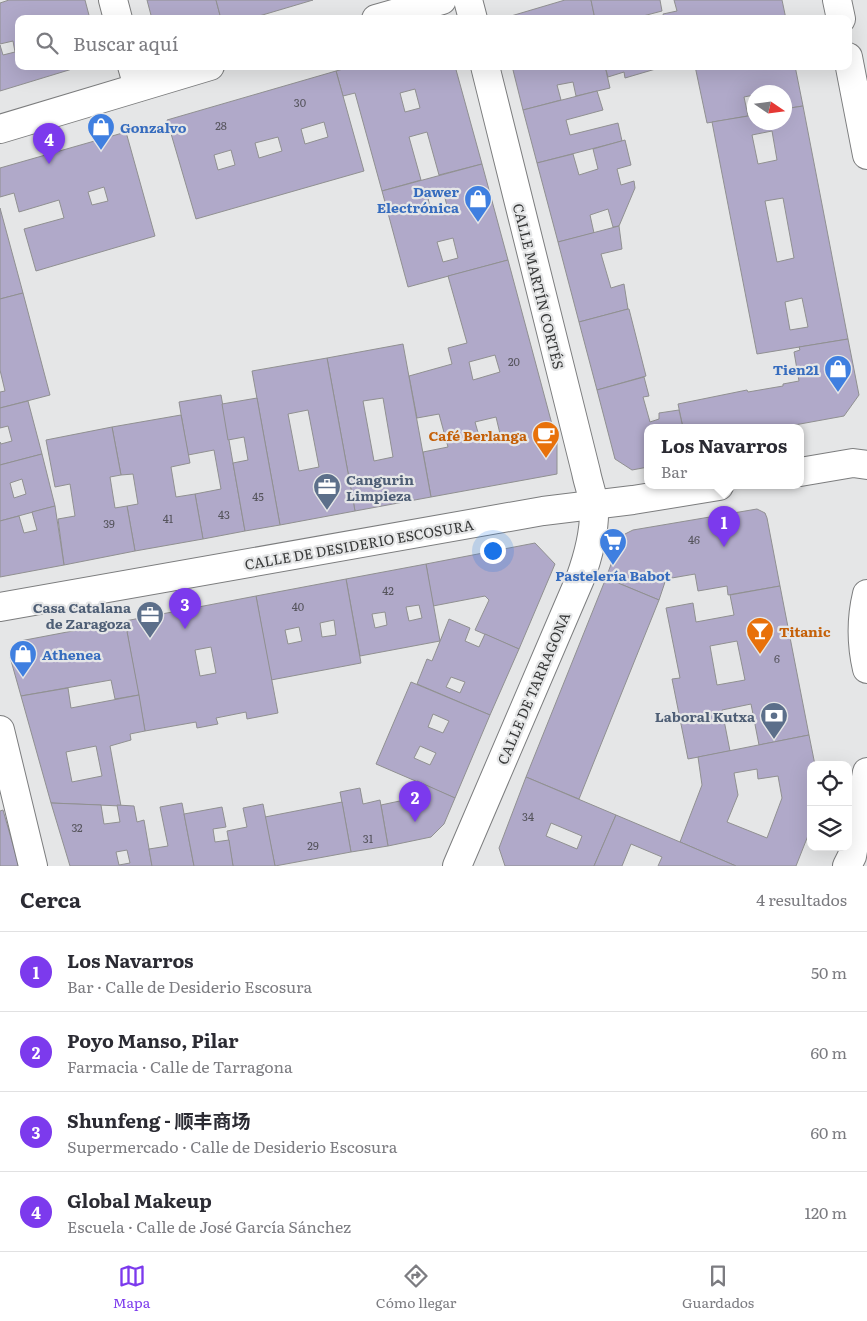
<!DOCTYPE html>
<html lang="es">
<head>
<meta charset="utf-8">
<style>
  :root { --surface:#fff; --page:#f7f7f7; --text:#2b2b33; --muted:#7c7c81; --line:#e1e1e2; --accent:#7c3aed }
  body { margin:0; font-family:Literata,"Noto Sans SC",serif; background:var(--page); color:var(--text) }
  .controls { position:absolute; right:15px; bottom:15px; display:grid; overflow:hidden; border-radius:10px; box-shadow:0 5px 20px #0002 }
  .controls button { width:45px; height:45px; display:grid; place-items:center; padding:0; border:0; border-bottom:1px solid var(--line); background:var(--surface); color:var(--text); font:25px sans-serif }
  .compass { position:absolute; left:747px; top:85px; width:45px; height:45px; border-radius:50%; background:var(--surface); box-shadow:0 5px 20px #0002; rotate:103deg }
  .you { position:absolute; left:492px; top:550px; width:18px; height:18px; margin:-12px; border:4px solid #fff; border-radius:50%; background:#1a73e8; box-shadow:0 0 0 8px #1a73e833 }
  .badge { display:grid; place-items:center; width:32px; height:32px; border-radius:50%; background:var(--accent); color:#fff; font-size:16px; font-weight:700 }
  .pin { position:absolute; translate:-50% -41px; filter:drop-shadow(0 1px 2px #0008) }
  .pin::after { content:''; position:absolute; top:26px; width:18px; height:15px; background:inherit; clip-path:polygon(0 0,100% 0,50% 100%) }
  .popup { position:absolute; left:644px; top:424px; width:160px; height:65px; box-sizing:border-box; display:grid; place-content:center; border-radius:10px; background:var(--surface); filter:drop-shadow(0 1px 4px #0005); font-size:16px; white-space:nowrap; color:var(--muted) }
  .popup b { font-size:19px; color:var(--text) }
  .popup::after { content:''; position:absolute; left:50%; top:100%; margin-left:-10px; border:10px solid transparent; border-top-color:var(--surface) }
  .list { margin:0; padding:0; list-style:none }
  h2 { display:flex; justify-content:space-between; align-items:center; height:65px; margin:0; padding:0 20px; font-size:21px }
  h2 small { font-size:16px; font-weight:400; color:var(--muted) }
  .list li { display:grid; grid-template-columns:32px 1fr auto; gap:15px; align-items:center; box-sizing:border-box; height:80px; padding:0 20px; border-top:1px solid var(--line) }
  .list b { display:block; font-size:19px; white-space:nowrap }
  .list p { margin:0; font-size:16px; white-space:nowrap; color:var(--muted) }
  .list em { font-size:16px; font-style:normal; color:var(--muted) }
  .icon { flex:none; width:28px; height:28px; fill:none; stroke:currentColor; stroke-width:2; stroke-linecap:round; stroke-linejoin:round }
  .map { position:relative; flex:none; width:867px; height:866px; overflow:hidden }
  .search { position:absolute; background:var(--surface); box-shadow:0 5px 20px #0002; left:15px; right:15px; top:15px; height:55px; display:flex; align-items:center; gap:12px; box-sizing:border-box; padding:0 18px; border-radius:10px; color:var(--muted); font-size:19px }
  .sheet { height:385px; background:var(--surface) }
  nav { display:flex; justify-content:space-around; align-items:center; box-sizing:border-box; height:70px; border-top:1px solid var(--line); background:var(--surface); font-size:14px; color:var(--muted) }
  nav a { display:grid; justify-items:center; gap:2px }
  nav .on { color:var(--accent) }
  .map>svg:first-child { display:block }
  .building { fill:#b0a9c9; stroke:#909091; fill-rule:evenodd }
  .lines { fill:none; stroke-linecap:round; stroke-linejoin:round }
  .street-casing { stroke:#7c7d7e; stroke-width:30 }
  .secondary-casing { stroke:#7c7d7e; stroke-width:30 }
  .street { stroke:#fff; stroke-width:28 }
  .secondary { stroke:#fff; stroke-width:28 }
  .labels { text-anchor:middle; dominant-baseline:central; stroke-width:4.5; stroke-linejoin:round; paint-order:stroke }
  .number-label { font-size:11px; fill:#55545c }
  .shop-label { font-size:14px; font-weight:bold; fill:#366cbe; stroke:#e5e6e7; text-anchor:start }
  .street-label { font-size:14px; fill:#373838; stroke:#e5e6e7 }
  .food-label { font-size:14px; font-weight:bold; fill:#c56008; stroke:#e5e6e7; text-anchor:end }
  .service-label { font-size:14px; font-weight:bold; fill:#4e5e75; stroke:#e5e6e7; text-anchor:end }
</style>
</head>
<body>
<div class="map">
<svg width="867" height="866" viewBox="0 0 867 866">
  <rect width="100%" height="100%" fill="#e5e6e7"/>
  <!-- building -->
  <g class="building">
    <path d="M9 0H85L90 19H19V66H82L0 91V45L3 55 15 52 13 41 0 44V3Z"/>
    <path d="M147 0H216L221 19H152Z"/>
    <path d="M216 0H313L249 19H221Z"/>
    <path d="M565 0H591L595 19H510L511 16Z"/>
    <path d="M591 0H660L662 11 643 16V19H595Z"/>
    <path d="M674 0H782L786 19H664L663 14 677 11Z"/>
    <path d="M354 66H455L482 164 439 175 427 132 409 137 421 180 382 191 355 93 343 96 336 71ZM415 89 420 108 405 112 400 93Z"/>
    <path d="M512 66H605L610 88 576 96 573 82 557 85 561 100 523 110Z"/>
    <path d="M605 66H659V68L625 78 624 72 608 77Z"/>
    <path d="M695 66H739V69L751 66H795L803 106 784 109V92H754V95L744 97 748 116 707 123Z"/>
    <path d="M336 71 364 171 196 219 167 120ZM324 122 328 137 305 144 301 129ZM278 137 282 151 259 158 255 143ZM231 150 235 165 218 170 214 155Z"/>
    <path d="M597 91 603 110 566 120 570 135 618 123 622 141 537 163 523 110Z"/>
    <path d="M803 106 848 339 757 354 712 122 754 115V122H784V109ZM772 131 777 160 758 164 752 135ZM783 198 794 258 777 262 765 201ZM802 298 808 327 790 330 785 302Z"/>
    <path d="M126 132 155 236 36 271 24 229 64 218 59 200 19 212 14 193 0 197V168ZM104 187 108 201 92 205 88 192Z"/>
    <path d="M625 140 631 165 617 169 621 185 634 181 635 188 619 226 613 227 608 209 590 215 594 233 558 242 537 163 573 154 579 175 598 169 593 149Z"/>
    <path d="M482 164 508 260 408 287 382 191ZM443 190 448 210 432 215 427 194ZM453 238 458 258 443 262 437 242Z"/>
    <path d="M0 208 23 293 0 299Z"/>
    <path d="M619 226 622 249 601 254 611 288 624 284 628 309 579 322 558 242Z"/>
    <path d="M508 260 557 443V474L431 497 423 452 448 447 439 414 417 418 409 376 452 364 448 348 467 343 448 276ZM495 355 500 372 473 380 469 362ZM496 417 501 438 481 443 475 422Z"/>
    <path d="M23 293 50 395 0 408V392L5 391 0 370V299Z"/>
    <path d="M628 309H629L646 376 597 390 579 322Z"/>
    <path d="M848 339 859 395 844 416 778 428H683L678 404 747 390 748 392 783 386V384L799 381 794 352 800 350 799 347Z"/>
    <path d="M403 344 431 497 355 511 327 358ZM383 398 393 457 374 461 363 401Z"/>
    <path d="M327 358 355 511 280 525 252 371ZM308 410 319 467 299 471 288 414Z"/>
    <path d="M644 377 649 396 643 397 650 422 659 419V413L679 410 683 428H648V467L632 470 615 459 597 390Z"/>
    <path d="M221 395 245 531 203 539 195 494 221 489 214 450 188 455 179 402Z"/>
    <path d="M257 398 280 525 245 531 233 463 248 460 244 437 228 440 222 404Z"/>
    <path d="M28 401 42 454 0 465V442L1 444 12 441 8 426 0 428V408Z"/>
    <path d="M181 415 190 463 171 467 176 497 195 494 203 539 135 551 127 506 138 504 133 474 121 475 112 427Z"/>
    <path d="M112 427 121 475 110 477 115 508 127 506 135 551 64 565 58 519 75 516 70 484 55 487 46 440Z"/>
    <path d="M42 454 55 506 0 521V465ZM22 479 26 494 14 498 10 483Z"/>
    <path d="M55 506 64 565 0 577V521L19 516 24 533 37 530 32 512Z"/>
    <path d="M757 509 765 513 767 518 780 586 728 595 727 586 698 591 695 574 666 579 659 600 606 578 620 540 625 534 633 530Z"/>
    <path d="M535 543 555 564 519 649 475 630 489 600 485 596 433 606 426 564Z"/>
    <path d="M426 564 440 641 360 656 346 579ZM419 605 422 618 409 621 406 607ZM385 612 387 625 375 628 372 614Z"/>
    <path d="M606 578 659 600 579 799 526 777Z"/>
    <path d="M346 579 361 663 271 680 256 596ZM334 620 336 635 322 637 320 623ZM299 627 302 641 288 644 285 630Z"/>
    <path d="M780 586 809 735 759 745 751 704 722 710 730 751 688 759 672 679 680 678 666 608 693 603 696 622 734 615 730 595ZM737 641 745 680 717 685 710 646Z"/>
    <path d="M256 596 278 713 247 719 246 712 216 718 218 724 197 728 196 722 145 731 125 621ZM211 647 216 673 200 676 195 650Z"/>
    <path d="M449 619 470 628 465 641 479 647 485 634 519 649 490 715 417 684 427 659 432 661ZM451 677 465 682 460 693 446 687Z"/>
    <path d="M125 621 139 695 115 699 111 680 21 696 10 657 20 641Z"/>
    <path d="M411 682 490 715 455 798 376 764ZM433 714 449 721 443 733 428 727ZM420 746 436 753 430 765 414 758Z"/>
    <path d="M68 688 71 708 139 695 145 731 130 734 131 740 110 746 121 806 51 803 21 696ZM96 746 102 776 72 782 66 752Z"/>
    <path d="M809 735 815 765H811V828L796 866H736L680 842 702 785 698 757ZM757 769 758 779 778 776 782 798 767 838 727 822 738 795 734 773Z"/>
    <path d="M526 777 616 815 594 866H505L499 848ZM551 823 582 836 577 849 546 836Z"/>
    <path d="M417 781 455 798 444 824 431 837 388 846 381 805 409 799Z"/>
    <path d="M360 788 363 804 380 800 388 846 351 852 340 792Z"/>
    <path d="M342 802 351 852 275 866 265 817Z"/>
    <path d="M51 803 101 805 104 824 120 822 117 805 134 806 137 822 144 820 152 866H70ZM127 850 130 863 119 865 116 852Z"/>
    <path d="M182 803 194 866H152L149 849 168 846 160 807Z"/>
    <path d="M263 804 275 866H233L227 831 247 827 243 808Z"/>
    <path d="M222 807 226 827 213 829 215 842 229 840 233 866H194L184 814Z"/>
    <path d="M3 810 19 866H0V811Z"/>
    <path d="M616 815 680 842 736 866H658L662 857 631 844 622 866H594Z"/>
  </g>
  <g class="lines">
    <defs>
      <g id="street">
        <path d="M113 0 118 19"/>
        <path d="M468 0 473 19"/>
        <path d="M132 66 138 87"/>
        <path d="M800 472 853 463 867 465"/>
        <path d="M0 607 543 511 633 500 719 486"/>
        <path d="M0 730 33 866"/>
        <path d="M457 866 580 579C588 557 595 530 594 507 593 495 588 483 586 472L485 66"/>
      </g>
      <g id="secondary">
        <path d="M837 0 841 19"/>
        <path d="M376 19 442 0"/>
        <path d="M848 57 867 155"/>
        <path d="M0 129 210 66"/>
        <path d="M867 594C861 619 861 643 867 669"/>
        <path d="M847 866 852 856 867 772"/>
      </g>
    </defs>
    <!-- street casing -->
    <use href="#street" class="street-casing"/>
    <!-- secondary casing -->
    <use href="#secondary" class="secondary-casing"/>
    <!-- street -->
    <use href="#street" class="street"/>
    <!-- secondary -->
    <use href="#secondary" class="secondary"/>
  </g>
  <!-- icons -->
  <defs>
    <symbol id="shop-pin" viewBox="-11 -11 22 30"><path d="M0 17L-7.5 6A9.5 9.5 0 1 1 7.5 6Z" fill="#3f7fe0" stroke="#e5e6e7"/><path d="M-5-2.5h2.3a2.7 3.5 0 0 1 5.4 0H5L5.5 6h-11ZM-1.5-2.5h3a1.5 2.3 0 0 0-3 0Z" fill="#fff"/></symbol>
    <symbol id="cafe-pin" viewBox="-11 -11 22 30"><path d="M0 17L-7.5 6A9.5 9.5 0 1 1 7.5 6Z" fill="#e8710a" stroke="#e5e6e7"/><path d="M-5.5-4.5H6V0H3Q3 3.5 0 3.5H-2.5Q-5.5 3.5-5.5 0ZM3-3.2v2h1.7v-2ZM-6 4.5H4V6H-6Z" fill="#fff"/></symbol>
    <symbol id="office-pin" viewBox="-11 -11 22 30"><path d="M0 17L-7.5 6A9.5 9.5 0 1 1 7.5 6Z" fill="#5c6f8a" stroke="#e5e6e7"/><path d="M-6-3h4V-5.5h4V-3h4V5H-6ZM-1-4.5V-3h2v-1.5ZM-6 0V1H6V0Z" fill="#fff"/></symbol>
    <symbol id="supermarket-pin" viewBox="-11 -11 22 30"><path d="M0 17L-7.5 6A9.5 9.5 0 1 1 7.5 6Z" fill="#3f7fe0" stroke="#e5e6e7"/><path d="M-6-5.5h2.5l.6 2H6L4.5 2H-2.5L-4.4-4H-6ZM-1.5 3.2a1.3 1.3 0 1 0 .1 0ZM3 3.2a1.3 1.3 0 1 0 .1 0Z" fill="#fff"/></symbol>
    <symbol id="bar-pin" viewBox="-11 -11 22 30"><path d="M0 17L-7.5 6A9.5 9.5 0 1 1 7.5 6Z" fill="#e8710a" stroke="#e5e6e7"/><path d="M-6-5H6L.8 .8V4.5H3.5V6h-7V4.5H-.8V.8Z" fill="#fff"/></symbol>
    <symbol id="bank-pin" viewBox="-11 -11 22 30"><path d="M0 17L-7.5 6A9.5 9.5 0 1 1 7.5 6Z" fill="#5c6f8a" stroke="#e5e6e7"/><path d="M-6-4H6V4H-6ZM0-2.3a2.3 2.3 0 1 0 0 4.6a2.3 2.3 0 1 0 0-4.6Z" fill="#fff"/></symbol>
  </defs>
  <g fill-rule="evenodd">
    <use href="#shop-pin" x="85" y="111" width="32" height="43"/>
    <use href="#shop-pin" x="462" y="183" width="32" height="43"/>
    <use href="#shop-pin" x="822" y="353" width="32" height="43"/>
    <use href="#cafe-pin" x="530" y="419" width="32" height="43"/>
    <use href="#office-pin" x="311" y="471" width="32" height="43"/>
    <use href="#supermarket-pin" x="597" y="526" width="32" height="43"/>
    <use href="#office-pin" x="134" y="599" width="32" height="43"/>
    <use href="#bar-pin" x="744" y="615" width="32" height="43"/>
    <use href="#shop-pin" x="7" y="638" width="32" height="43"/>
    <use href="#bank-pin" x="758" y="700" width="32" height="43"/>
  </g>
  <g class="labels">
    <!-- number labels -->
    <g class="number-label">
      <text x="300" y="102">30</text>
      <text x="221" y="125">28</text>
      <text x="514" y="361">20</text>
      <text x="258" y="496">45</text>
      <text x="224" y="514">43</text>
      <text x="168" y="518">41</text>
      <text x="109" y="523">39</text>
      <text x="694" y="539">46</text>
      <text x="388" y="590">42</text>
      <text x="298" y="606">40</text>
      <text x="777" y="658">6</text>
      <text x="528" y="816">34</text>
      <text x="77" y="827">32</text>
      <text x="368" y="838">31</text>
      <text x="313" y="845">29</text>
    </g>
    <!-- shop labels -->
    <g class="shop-label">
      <text x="120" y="127">Gonzalvo</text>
      <text x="459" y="191" text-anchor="end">Dawer<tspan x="459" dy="16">Electrónica</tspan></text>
      <text x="819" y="369" text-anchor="end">Tien21</text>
      <text x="613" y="575" text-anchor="middle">Pastelería Babot</text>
      <text x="42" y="654">Athenea</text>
    </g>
    <!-- street labels -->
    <g class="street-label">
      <text transform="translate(539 286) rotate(76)">CALLE MARTÍN CORTÉS</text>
      <text transform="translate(359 544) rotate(-10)">CALLE DE DESIDERIO ESCOSURA</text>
      <text transform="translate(533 688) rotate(-67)">CALLE DE TARRAGONA</text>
    </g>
    <!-- food labels -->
    <g class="food-label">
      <text x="527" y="435">Café Berlanga</text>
      <text x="779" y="631" text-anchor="start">Titanic</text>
    </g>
    <!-- service labels -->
    <g class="service-label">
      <text x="346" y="479" text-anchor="start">Cangurin<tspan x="346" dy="16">Limpieza</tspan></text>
      <text x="131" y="607">Casa Catalana<tspan x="131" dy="16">de Zaragoza</tspan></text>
      <text x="755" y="716">Laboral Kutxa</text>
    </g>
  </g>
</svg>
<div class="controls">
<button><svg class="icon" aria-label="locate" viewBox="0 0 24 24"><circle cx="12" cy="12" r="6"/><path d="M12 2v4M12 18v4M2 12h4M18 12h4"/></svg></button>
<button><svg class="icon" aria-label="layers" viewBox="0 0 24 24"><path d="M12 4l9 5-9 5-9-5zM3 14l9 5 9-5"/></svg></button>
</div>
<svg class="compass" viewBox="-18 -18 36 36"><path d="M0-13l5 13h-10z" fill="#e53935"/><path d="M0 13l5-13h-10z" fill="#7c7c81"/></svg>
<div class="you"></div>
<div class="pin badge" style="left:724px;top:547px">1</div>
<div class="popup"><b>Los Navarros</b>Bar</div>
<div class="pin badge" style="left:415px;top:822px">2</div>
<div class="pin badge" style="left:185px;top:629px">3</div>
<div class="pin badge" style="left:49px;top:164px">4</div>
<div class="search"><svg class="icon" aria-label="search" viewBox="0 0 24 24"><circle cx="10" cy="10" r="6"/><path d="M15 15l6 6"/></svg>Buscar aquí</div>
</div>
<section class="sheet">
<h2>Cerca<small>4 resultados</small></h2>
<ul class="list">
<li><span class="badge">1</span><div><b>Los Navarros</b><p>Bar · Calle de Desiderio Escosura</p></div><em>50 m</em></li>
<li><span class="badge">2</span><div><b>Poyo Manso, Pilar</b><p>Farmacia · Calle de Tarragona</p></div><em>60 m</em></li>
<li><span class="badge">3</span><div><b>Shunfeng - 顺丰商场</b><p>Supermercado · Calle de Desiderio Escosura</p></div><em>60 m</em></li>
<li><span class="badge">4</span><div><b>Global Makeup</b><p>Escuela · Calle de José García Sánchez</p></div><em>120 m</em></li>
</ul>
</section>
<nav>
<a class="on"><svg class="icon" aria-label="map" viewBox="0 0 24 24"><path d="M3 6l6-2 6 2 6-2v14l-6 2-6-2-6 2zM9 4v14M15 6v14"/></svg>Mapa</a>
<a><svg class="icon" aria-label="directions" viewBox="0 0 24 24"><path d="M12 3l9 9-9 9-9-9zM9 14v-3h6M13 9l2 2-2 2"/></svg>Cómo llegar</a>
<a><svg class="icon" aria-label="saved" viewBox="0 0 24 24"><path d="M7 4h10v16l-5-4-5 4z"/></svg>Guardados</a>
</nav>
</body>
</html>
